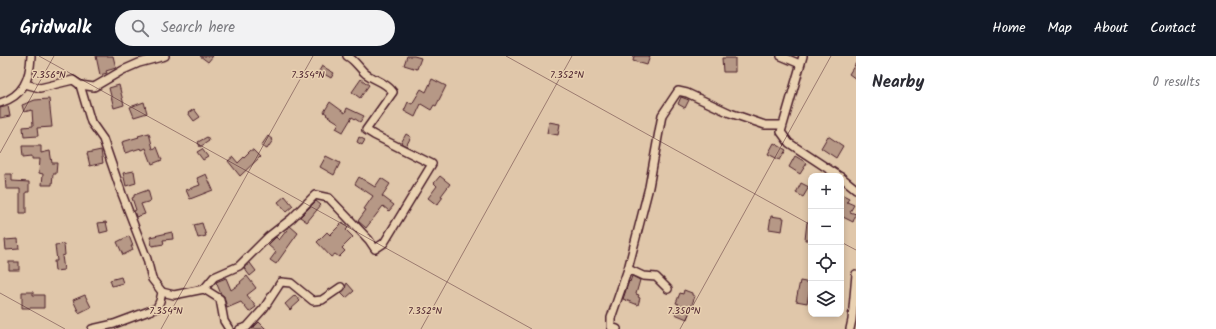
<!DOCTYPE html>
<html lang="en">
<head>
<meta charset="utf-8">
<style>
  :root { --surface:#fff; --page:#f2f2f3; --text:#2b2b33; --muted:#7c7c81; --line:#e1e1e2; --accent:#111827 }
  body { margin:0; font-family:Kalam,sans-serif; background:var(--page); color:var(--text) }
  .controls { position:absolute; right:12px; bottom:12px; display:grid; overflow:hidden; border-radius:8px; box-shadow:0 2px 6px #0003 }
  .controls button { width:36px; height:36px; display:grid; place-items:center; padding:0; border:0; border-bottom:1px solid var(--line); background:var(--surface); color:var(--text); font:20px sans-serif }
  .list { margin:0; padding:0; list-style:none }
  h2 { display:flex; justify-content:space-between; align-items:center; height:52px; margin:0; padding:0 16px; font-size:17px }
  h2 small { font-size:13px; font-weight:400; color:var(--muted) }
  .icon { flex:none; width:22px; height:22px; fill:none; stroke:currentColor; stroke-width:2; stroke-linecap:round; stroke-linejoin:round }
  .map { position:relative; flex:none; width:856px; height:273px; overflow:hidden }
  header { display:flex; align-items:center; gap:24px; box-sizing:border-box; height:56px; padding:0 20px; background:var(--accent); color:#fff }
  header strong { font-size:19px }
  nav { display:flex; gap:22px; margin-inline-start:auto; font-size:14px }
  .search { width:280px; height:36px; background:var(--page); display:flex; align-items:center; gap:10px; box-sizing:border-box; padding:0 14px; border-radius:22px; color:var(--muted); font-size:15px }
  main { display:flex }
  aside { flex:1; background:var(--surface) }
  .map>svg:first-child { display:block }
  .building { fill:#b69886; stroke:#4a1f2b }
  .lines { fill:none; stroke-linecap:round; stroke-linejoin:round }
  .street-casing { stroke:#4a1f2b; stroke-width:10 }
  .street { stroke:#ead2b2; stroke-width:7 }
  .ticks { fill:none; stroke:#4a1f2b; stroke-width:1; stroke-opacity:0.45 }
  .ticks-label { font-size:10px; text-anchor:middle; fill:#4a1f2b; stroke:#ead2b2; stroke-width:3; stroke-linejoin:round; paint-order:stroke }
</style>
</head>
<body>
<header>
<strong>Gridwalk</strong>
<div class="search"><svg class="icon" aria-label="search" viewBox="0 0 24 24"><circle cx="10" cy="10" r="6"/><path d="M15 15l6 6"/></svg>Search here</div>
<nav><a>Home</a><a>Map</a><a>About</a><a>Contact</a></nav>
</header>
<main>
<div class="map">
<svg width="856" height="273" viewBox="0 0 856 273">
  <rect width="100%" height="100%" fill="#e0c7aa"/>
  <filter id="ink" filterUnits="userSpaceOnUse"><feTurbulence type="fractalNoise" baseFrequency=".025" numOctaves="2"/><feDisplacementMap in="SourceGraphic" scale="8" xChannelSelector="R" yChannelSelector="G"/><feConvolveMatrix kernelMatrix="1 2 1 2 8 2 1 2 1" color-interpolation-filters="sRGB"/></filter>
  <g filter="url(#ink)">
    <!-- building -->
    <g class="building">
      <path d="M96 0H113L116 12 106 15 107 17 100 19Z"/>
      <path d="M200 0H213L208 6Z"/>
      <path d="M407 0H414L421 2 417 13 404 9Z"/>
      <path d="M634 0H650L647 9 633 5Z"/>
      <path d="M722 2H735V16H723Z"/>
      <path d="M856 7V23L849 18Z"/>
      <path d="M322 10 334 17 331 22 319 15Z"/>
      <path d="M361 23 369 29 360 42 352 36Z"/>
      <path d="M432 23 446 30 436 50 434 49 431 54 421 48 415 61 404 55 408 46 412 48 421 33 426 36Z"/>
      <path d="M119 29 124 49 114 52 109 32Z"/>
      <path d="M681 41 689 44 685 52 678 48Z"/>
      <path d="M49 43 52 71 37 72 38 80 24 81 23 71 33 70 32 54 24 56 22 49 35 44Z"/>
      <path d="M144 46 147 57 134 61 130 51Z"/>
      <path d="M330 46 345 57 347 52 364 60 360 66 352 61 343 76 336 72 339 67 326 59 327 58 324 56Z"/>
      <path d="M8 50 10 60 0 62V52Z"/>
      <path d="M194 53 200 61 194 65 188 57Z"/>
      <path d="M549 66 560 68 558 79 547 77Z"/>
      <path d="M149 77 153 93 157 91 162 104 152 108 146 92 142 94 141 92 125 97 122 86 139 81 138 80Z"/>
      <path d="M406 78 411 81 406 90 401 87Z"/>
      <path d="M268 80 273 84 267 93 261 90Z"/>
      <path d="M828 80 843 90 836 102 821 92Z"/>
      <path d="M207 81 209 85 200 91 198 86Z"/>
      <path d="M359 81 365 84 362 89 357 86Z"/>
      <path d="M774 87 786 94 780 104 768 98Z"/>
      <path d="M22 90H41V97L50 95 52 107H57L56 118H53L52 129H42L43 118 39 117 40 103H32V100L23 101Z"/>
      <path d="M202 93 208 101 203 104 197 96Z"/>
      <path d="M101 94 103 107 90 110 87 97Z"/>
      <path d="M251 94H253L260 101 240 120 228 105 233 101 238 107Z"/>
      <path d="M326 100 340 107 334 119 320 111Z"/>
      <path d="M795 100 807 107 800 118 789 111Z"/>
      <path d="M134 115 136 127 126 130 123 117Z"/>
      <path d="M5 118H12V125L29 126V136H26V157H20V133H6Z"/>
      <path d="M206 118 213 134 190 143 186 134 200 129 197 122Z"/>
      <path d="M440 120 450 128 441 140 443 141 437 149 428 142 437 130 434 127Z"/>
      <path d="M359 121 375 131 381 122 390 128 382 140 394 149 389 155 383 150 366 172 358 165 366 154 364 153 373 140 355 128Z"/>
      <path d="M801 127 809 131 803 141 796 137Z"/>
      <path d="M148 134 151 145 141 148 145 158 136 161 134 155 136 154 132 142 134 141V139Z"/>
      <path d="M841 138 849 142 847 146 854 149 850 156 856 158 853 166 841 160Z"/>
      <path d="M285 140 293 150 286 156 278 146Z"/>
      <path d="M316 145 321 149 307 166 300 161Z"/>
      <path d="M771 160 784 162 782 175 769 173Z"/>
      <path d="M106 166 108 175 100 177 98 167Z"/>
      <path d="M343 166 348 172 346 174 353 181 342 192 345 195 339 201 335 198 331 201 317 186 327 176 330 179Z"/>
      <path d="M807 166H811V184H805Z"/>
      <path d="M202 167 206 180 198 182 194 169Z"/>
      <path d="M290 170 298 177 276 208 270 204 276 196 268 189 276 181 279 184Z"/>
      <path d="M172 176 173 183 163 184 164 188 152 190 150 181Z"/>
      <path d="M129 180 133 190H131L133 194 123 199 117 186Z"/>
      <path d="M18 183 19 193 6 194 5 184Z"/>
      <path d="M64 188 65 199 62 200 64 214 55 215 54 205H57L55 189Z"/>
      <rect x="9" y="206" width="10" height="8"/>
      <path d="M250 207 256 215 250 220 244 212Z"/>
      <path d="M247 220 256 232 247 239 256 251 249 256 241 246 227 252 224 240 221 238 216 226 226 222 231 234 241 227 240 226Z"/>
      <path d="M632 220 640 224 636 238 639 239 638 241 640 242 638 249 623 243 629 225 630 226Z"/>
      <path d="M121 221 123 227 112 230 110 224Z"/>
      <path d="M800 225 811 227 807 247 796 245Z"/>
      <path d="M347 227 354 235 346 242 341 237 345 233 346 229Z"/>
      <path d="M684 234 692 237V239L695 240 687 263 675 258 679 248 676 247 680 237 683 238Z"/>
      <path d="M22 236H33V239H44V252H22Z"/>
      <path d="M85 239 91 251 79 257 73 244Z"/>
      <path d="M295 239 300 245 290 254 285 248Z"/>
      <path d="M259 266 266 273H252Z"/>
    </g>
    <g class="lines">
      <defs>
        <g id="street">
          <path d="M781 0 800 8"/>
          <path d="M803 0 781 76 789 87 839 120"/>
          <path d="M25 28 40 32 73 24 80 29 94 31 123 14 139 7 165 0"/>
          <path d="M80 29 91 66 103 83 122 138 147 203 152 223 162 236 160 245 157 252 114 268 92 273"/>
          <path d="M0 47C23 40 30 23 31 0"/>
          <path d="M841 121 856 133"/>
          <path d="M628 213 643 220 656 221 668 233"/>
          <path d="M204 233 214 221 239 210 268 181 291 163 315 139 329 142 369 184 375 193 384 187 432 108 374 79 366 74 393 36C386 26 374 24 366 18 359 12 355 4 347 0"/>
          <path d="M162 236 174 239 204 233 220 243 224 265 229 273"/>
          <path d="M240 273 247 271 264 252 281 226 291 227 313 245 322 244 341 231"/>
          <path d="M617 273 611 271V262L628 213 649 131 662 59 678 35 687 37 730 57 765 69H782"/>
          <path d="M850 273 852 264 856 218"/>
        </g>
      </defs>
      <!-- street casing -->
      <use href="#street" class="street-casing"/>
      <!-- street -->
      <use href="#street" class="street"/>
    </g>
  </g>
  <!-- ticks -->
  <path class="ticks" d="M39 0 532 273M506 0 811 169M0 97 54 0M841 186 856 194M0 237 65 273M161 273 313 0M421 273 572 0M680 273 831 0"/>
  <g class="ticks-label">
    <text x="49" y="22">7.356°N</text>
    <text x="308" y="22">7.354°N</text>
    <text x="567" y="22">7.352°N</text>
    <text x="166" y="258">7.354°N</text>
    <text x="425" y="258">7.352°N</text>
    <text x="684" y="258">7.350°N</text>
  </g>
</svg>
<div class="controls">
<button>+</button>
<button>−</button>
<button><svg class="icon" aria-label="locate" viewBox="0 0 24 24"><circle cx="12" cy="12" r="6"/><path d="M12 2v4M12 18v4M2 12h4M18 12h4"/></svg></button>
<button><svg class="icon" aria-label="layers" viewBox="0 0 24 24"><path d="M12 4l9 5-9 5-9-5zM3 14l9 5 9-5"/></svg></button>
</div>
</div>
<aside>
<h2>Nearby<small>0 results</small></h2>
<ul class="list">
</ul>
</aside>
</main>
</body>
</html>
